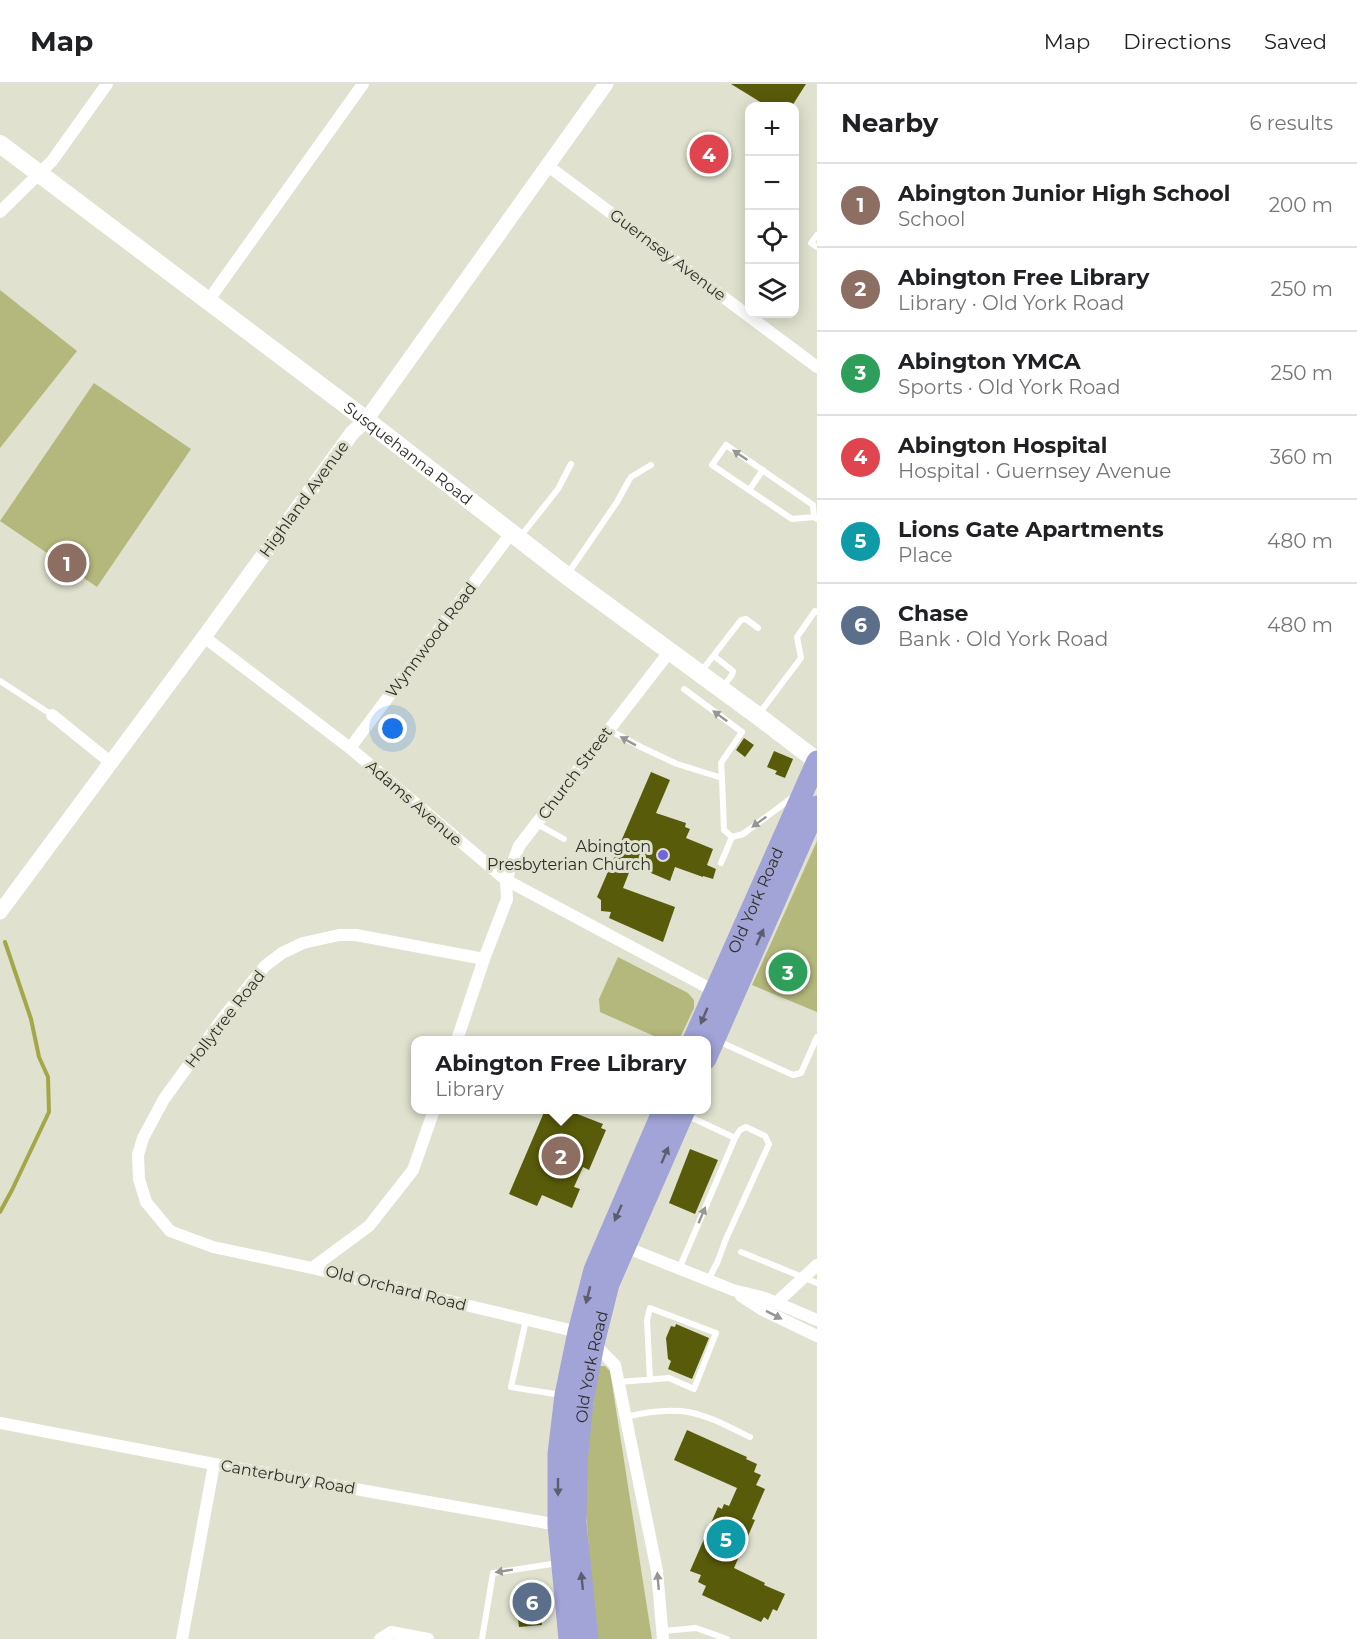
<!DOCTYPE html>
<html lang="en">
<head>
<meta charset="utf-8">
<style>
  :root { --surface:#fff; --page:#f6f6f6; --text:#202124; --muted:#757577; --line:#e0e0e0; --accent:#1a73e8 }
  body { margin:0; font-family:Montserrat,sans-serif; background:var(--page); color:var(--text) }
  .controls { position:absolute; right:18px; top:18px; display:grid; overflow:hidden; border-radius:12px; box-shadow:0 3px 15px #0003 }
  .controls button { width:54px; height:54px; display:grid; place-items:center; padding:0; border:0; border-bottom:2px solid var(--line); background:var(--surface); color:var(--text); font:30px sans-serif }
  .you { position:absolute; left:393px; top:645px; width:21px; height:21px; margin:-15px; border:4px solid #fff; border-radius:50%; background:#1a73e8; box-shadow:0 0 0 9px #1a73e833 }
  .badge { display:grid; place-items:center; width:39px; height:39px; border-radius:50%; background:var(--accent); color:#fff; font-size:20px; font-weight:700 }
  .pin { position:absolute; translate:-50% -50%; border:3px solid #fff; box-shadow:0 2px 6px #0006 }
  .popup { position:absolute; left:411px; top:952px; width:300px; height:78px; box-sizing:border-box; display:grid; place-content:center; border-radius:12px; background:var(--surface); filter:drop-shadow(0 2px 4px #0005); font-size:20px; white-space:nowrap; color:var(--muted) }
  .popup b { font-size:22px; color:var(--text) }
  .popup::after { content:''; position:absolute; left:50%; top:100%; margin-left:-12px; border:12px solid transparent; border-top-color:var(--surface) }
  .list { margin:0; padding:0; list-style:none }
  h2 { display:flex; justify-content:space-between; align-items:center; height:78px; margin:0; padding:0 24px; font-size:26px }
  h2 small { font-size:20px; font-weight:400; color:var(--muted) }
  .list li { display:grid; grid-template-columns:39px 1fr auto; gap:18px; align-items:center; box-sizing:border-box; height:84px; padding:0 24px; border-top:2px solid var(--line) }
  .list b { display:block; font-size:22px; white-space:nowrap }
  .list p { margin:0; font-size:20px; white-space:nowrap; color:var(--muted) }
  .list em { font-size:20px; font-style:normal; color:var(--muted) }
  .icon { flex:none; width:33px; height:33px; fill:none; stroke:currentColor; stroke-width:2; stroke-linecap:round; stroke-linejoin:round }
  .map { position:relative; flex:none; width:817px; height:1555px; overflow:hidden }
  header { display:flex; align-items:center; gap:36px; box-sizing:border-box; height:84px; padding:0 30px; background:var(--surface); border-bottom:2px solid var(--line) }
  header strong { font-size:28px }
  nav { display:flex; gap:33px; margin-inline-start:auto; font-size:21px }
  main { display:flex }
  aside { flex:1; background:var(--surface) }
  .map>svg:first-child { display:block }
  .green { fill:#b4b87c }
  .lines { fill:none; stroke-linecap:round; stroke-linejoin:round }
  .stream { stroke:#a3a748; stroke-width:4 }
  .building { fill:#585b0a }
  .service { stroke:#fff; stroke-width:6 }
  .minor { stroke:#fff; stroke-width:12 }
  .tertiary { stroke:#fff; stroke-width:15 }
  .secondary { stroke:#fff; stroke-width:18 }
  .trunk { stroke:#a2a3d6; stroke-width:21 }
  .oneway { fill:#969793 }
  .oneway2 { fill:#5c5d6d }
  .poi-dot { fill:#6e65df; stroke:#e0e2cf; stroke-width:2 }
  .labels { text-anchor:middle; dominant-baseline:central; stroke-width:6; stroke-linejoin:round; paint-order:stroke }
  .street-label { font-size:16px; fill:#2e2f27; stroke:#e0e2cf }
  .poi-label { font-size:16px; fill:#2e2f27; stroke:#e0e2cf; text-anchor:end }
</style>
</head>
<body>
<header>
<strong>Map</strong>
<nav><a>Map</a><a>Directions</a><a>Saved</a></nav>
</header>
<main>
<div class="map">
<svg width="817" height="1555" viewBox="0 0 817 1555">
  <rect width="100%" height="100%" fill="#e0e2cf"/>
  <!-- green -->
  <g class="green">
    <path d="M0 206 77 267 0 364Z"/>
    <path d="M94 299 191 365 97 503 0 437Z"/>
    <path d="M817 757V928L752 901Z"/>
    <path d="M618 873 688 909 694 916V924L679 956H663L600 928 599 915Z"/>
    <path d="M599 1282H605L610 1287 652 1555H596L583 1389Z"/>
  </g>
  <g class="lines">
    <!-- stream -->
    <path class="stream" d="M0 1128 12 1106 49 1028 48 993 39 973 31 935 5 858"/>
  </g>
  <!-- building -->
  <g class="building">
    <path d="M731 0H806L792 22H767Z"/>
    <path d="M744 654 754 661 745 673 736 666Z"/>
    <path d="M774 667 793 675 785 694 775 690 777 687 767 683Z"/>
    <path d="M651 688 670 696 656 729 686 739 685 743 690 745 686 754 713 765 707 781 716 785 713 795 703 792V793L675 783 670 797 632 781 623 804 675 823 663 858 609 834 611 828 601 827V816L597 813Z"/>
    <path d="M545 1026H567L603 1040 601 1044 606 1046 589 1086 583 1083 574 1103 580 1105 572 1124 542 1111 537 1122 509 1110Z"/>
    <path d="M690 1065 718 1076 695 1130 669 1119Z"/>
    <path d="M676 1240 709 1254 692 1295 668 1285 671 1277 668 1275 666 1254 671 1242 675 1243Z"/>
    <path d="M687 1346 747 1373 746 1375 757 1380 754 1388 761 1391 756 1401 765 1405 752 1435 755 1436 734 1484 765 1499 764 1501 785 1510 777 1527 773 1525 768 1536 764 1533 761 1538 702 1511 706 1502 698 1498 701 1491 690 1487 718 1423 722 1425 724 1420 729 1422 737 1404 674 1376Z"/>
    <path d="M529 1502 530 1505 538 1504 539 1509 548 1508 550 1527 543 1528 544 1533H541L542 1541 519 1543 514 1504Z"/>
  </g>
  <g class="lines">
    <!-- service -->
    <g class="service">
      <path d="M817 151 811 159 817 163"/>
      <path d="M749 406 763 386"/>
      <path d="M814 433 813 421 726 361 712 381 792 435 814 433 817 435"/>
      <path d="M520 453 558 405 571 380"/>
      <path d="M567 491 617 418 628 398 631 393 651 381"/>
      <path d="M714 572 733 587 732 591 722 604"/>
      <path d="M700 589 741 536 746 535 758 544"/>
      <path d="M0 597 52 631"/>
      <path d="M684 605 742 648 721 679 722 694"/>
      <path d="M758 631 801 574 797 553 815 527 817 528"/>
      <path d="M609 646 641 663 677 680 722 694 724 746 732 753 743 750 793 713"/>
      <path d="M537 740 564 755"/>
      <path d="M721 779 732 753"/>
      <path d="M718 957 793 991 801 989 817 953"/>
      <path d="M686 1031 735 1054"/>
      <path d="M741 1168 817 1199"/>
      <path d="M679 1185 735 1054 740 1046 746 1043 765 1052 769 1060 726 1155 717 1179 708 1196"/>
      <path d="M526 1236 511 1303 561 1311"/>
      <path d="M619 1298 669 1294 694 1305 716 1249 650 1224 647 1236 650 1296"/>
      <path d="M626 1333C646 1328 667 1325 688 1328 710 1332 731 1344 750 1353"/>
      <path d="M663 1547 696 1544 727 1555"/>
      <path d="M482 1555 493 1489 558 1479"/>
    </g>
    <!-- minor -->
    <g class="minor">
      <path d="M548 82 817 283"/>
      <path d="M0 128 52 77 107 0"/>
      <path d="M208 217 363 0"/>
      <path d="M204 553 350 664 506 796 718 909"/>
      <path d="M52 631 110 678"/>
      <path d="M350 664 512 448"/>
      <path d="M484 875 356 851H339L303 859 282 869 265 882 222 935 164 1015 143 1054 138 1071 139 1095 146 1118 170 1147 213 1163 312 1184 578 1248"/>
      <path d="M457 956 484 875 507 815 506 796 519 762 670 567"/>
      <path d="M620 1161 733 1206 765 1214 817 1236"/>
      <path d="M312 1184 369 1142 413 1086 434 1026"/>
      <path d="M741 1212 761 1225 817 1252"/>
      <path d="M776 1219 817 1181"/>
      <path d="M594 1260 615 1281 657 1487 663 1555"/>
      <path d="M0 1339 214 1380 547 1439 563 1440"/>
      <path d="M182 1555 214 1380"/>
      <path d="M380 1555 391 1548 428 1555"/>
    </g>
    <!-- tertiary -->
    <path class="tertiary" d="M0 828 204 553 352 349 366 336 606 0"/>
    <!-- secondary -->
    <path class="secondary" id="s1" d="M0 60 366 336 567 492 758 632 817 677"/>
    <!-- trunk -->
    <g class="trunk">
      <path id="s2" d="M693 956 817 677"/>
      <path d="M706 975 817 722"/>
      <path d="M569 1555 558 1441V1370L565 1311 578 1248 594 1186 663 1026"/>
      <path id="s3" d="M588 1555 576 1439 577 1379 583 1318 594 1260 609 1200 685 1026"/>
    </g>
  </g>
  <!-- one-way arrows -->
  <defs><path id="oneway-solid" d="M-6-.8H1V-3.2L6.5 0L1 3.2V.8H-6Z" transform="scale(1.5)"/></defs>
  <g class="oneway">
    <use href="#oneway-solid" transform="translate(740 371) rotate(-146)"/>
    <use href="#oneway-solid" transform="translate(720 632) rotate(-144)"/>
    <use href="#oneway-solid" transform="translate(628 657) rotate(-151)"/>
    <use href="#oneway-solid" transform="translate(759 738) rotate(144)"/>
    <use href="#oneway-solid" transform="translate(702 1131) rotate(-67)"/>
    <use href="#oneway-solid" transform="translate(774 1231) rotate(27)"/>
    <use href="#oneway-solid" transform="translate(504 1487) rotate(171)"/>
    <use href="#oneway-solid" transform="translate(658 1497) rotate(-95)"/>
  </g>
  <g class="oneway2">
    <use href="#oneway-solid" transform="translate(760 853) rotate(-66)"/>
    <use href="#oneway-solid" transform="translate(704 932) rotate(113)"/>
    <use href="#oneway-solid" transform="translate(665 1071) rotate(-67)"/>
    <use href="#oneway-solid" transform="translate(618 1129) rotate(114)"/>
    <use href="#oneway-solid" transform="translate(588 1211) rotate(104)"/>
    <use href="#oneway-solid" transform="translate(558 1403) rotate(90)"/>
    <use href="#oneway-solid" transform="translate(582 1497) rotate(-96)"/>
  </g>
  <!-- markers -->
  <circle class="poi-dot" cx="663" cy="771" r="6"/>
  <g class="labels">
    <!-- street labels -->
    <g class="street-label">
      <text transform="translate(668 171) rotate(37)">Guernsey Avenue</text>
      <text stroke="none"><textPath href="#s1" startOffset="512">Susquehanna Road</textPath></text>
      <text transform="translate(304 415) rotate(-54)">Highland Avenue</text>
      <text transform="translate(431 556) rotate(-53)">Wynnwood Road</text>
      <text transform="translate(575 689) rotate(-53)">Church Street</text>
      <text transform="translate(414 719) rotate(41)">Adams Avenue</text>
      <text stroke="none"><textPath href="#s2" startOffset="153">Old York Road</textPath></text>
      <text transform="translate(225 935) rotate(-52)">Hollytree Road</text>
      <text transform="translate(396 1204) rotate(14)">Old Orchard Road</text>
      <text stroke="none"><textPath href="#s3" startOffset="274">Old York Road</textPath></text>
      <text transform="translate(288 1393) rotate(10)">Canterbury Road</text>
    </g>
    <!-- poi labels -->
    <g class="poi-label">
      <text x="651" y="762">Abington<tspan x="651" dy="18">Presbyterian Church</tspan></text>
    </g>
  </g>
</svg>
<div class="controls">
<button>+</button>
<button>−</button>
<button><svg class="icon" aria-label="locate" viewBox="0 0 24 24"><circle cx="12" cy="12" r="6"/><path d="M12 2v4M12 18v4M2 12h4M18 12h4"/></svg></button>
<button><svg class="icon" aria-label="layers" viewBox="0 0 24 24"><path d="M12 4l9 5-9 5-9-5zM3 14l9 5 9-5"/></svg></button>
</div>
<div class="you"></div>
<div class="pin badge" style="left:67px;top:479px;background:#8d6e63">1</div>
<div class="pin badge" style="left:561px;top:1072px;background:#8d6e63">2</div>
<div class="popup"><b>Abington Free Library</b>Library</div>
<div class="pin badge" style="left:788px;top:888px;background:#2e9e5b">3</div>
<div class="pin badge" style="left:709px;top:70px;background:#e0444e">4</div>
<div class="pin badge" style="left:726px;top:1455px;background:#0f9aa8">5</div>
<div class="pin badge" style="left:532px;top:1518px;background:#5c6f8a">6</div>
</div>
<aside>
<h2>Nearby<small>6 results</small></h2>
<ul class="list">
<li><span class="badge" style="background:#8d6e63">1</span><div><b>Abington Junior High School</b><p>School</p></div><em>200 m</em></li>
<li><span class="badge" style="background:#8d6e63">2</span><div><b>Abington Free Library</b><p>Library · Old York Road</p></div><em>250 m</em></li>
<li><span class="badge" style="background:#2e9e5b">3</span><div><b>Abington YMCA</b><p>Sports · Old York Road</p></div><em>250 m</em></li>
<li><span class="badge" style="background:#e0444e">4</span><div><b>Abington Hospital</b><p>Hospital · Guernsey Avenue</p></div><em>360 m</em></li>
<li><span class="badge" style="background:#0f9aa8">5</span><div><b>Lions Gate Apartments</b><p>Place</p></div><em>480 m</em></li>
<li><span class="badge" style="background:#5c6f8a">6</span><div><b>Chase</b><p>Bank · Old York Road</p></div><em>480 m</em></li>
</ul>
</aside>
</main>
</body>
</html>
